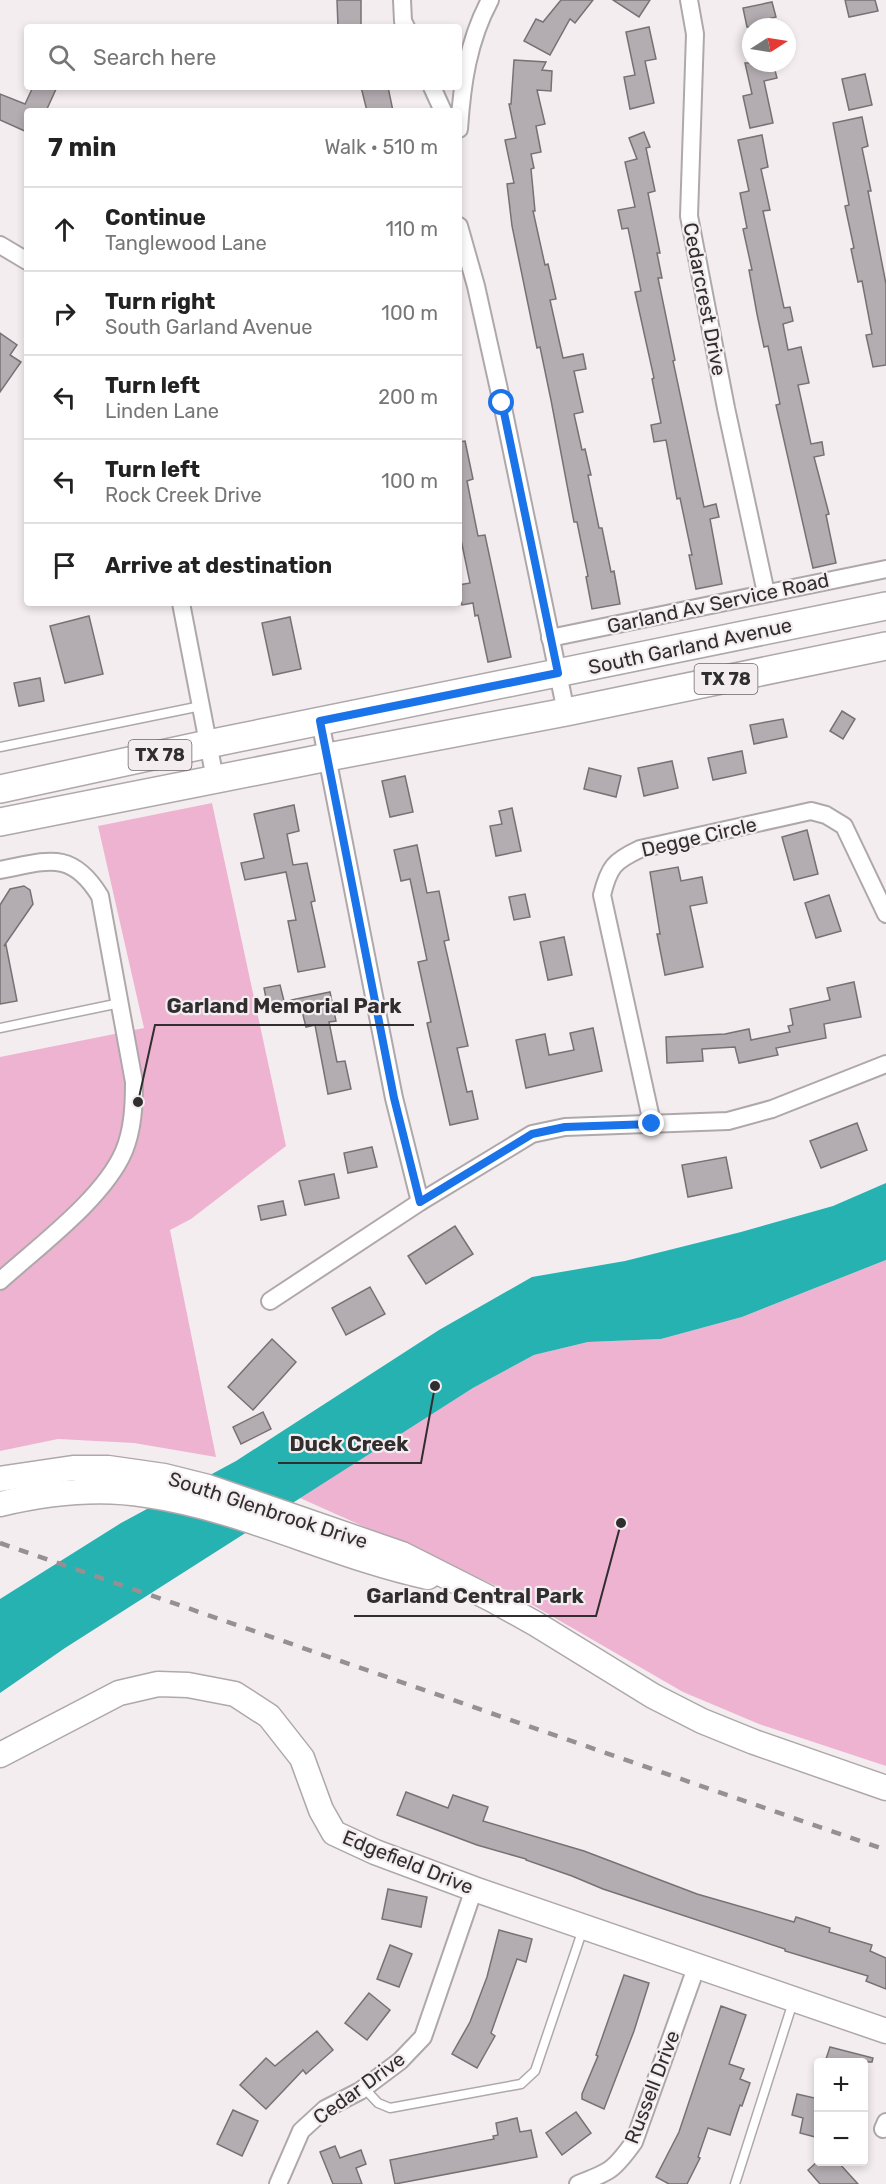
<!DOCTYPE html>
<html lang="en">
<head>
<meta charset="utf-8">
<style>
  :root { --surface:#fff; --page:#f6f6f6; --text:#222; --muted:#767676; --line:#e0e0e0 }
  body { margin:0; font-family:Rubik,sans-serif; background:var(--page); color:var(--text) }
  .controls { position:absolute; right:18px; bottom:18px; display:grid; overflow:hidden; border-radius:6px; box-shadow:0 3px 9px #0003 }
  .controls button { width:54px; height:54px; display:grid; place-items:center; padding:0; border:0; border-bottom:2px solid var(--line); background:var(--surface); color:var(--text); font:30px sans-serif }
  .compass { position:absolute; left:742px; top:18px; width:54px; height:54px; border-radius:50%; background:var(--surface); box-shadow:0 3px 9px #0003; rotate:78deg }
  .stop { position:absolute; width:18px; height:18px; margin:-14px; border:4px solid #1a73e8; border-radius:50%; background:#fff }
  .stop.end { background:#1a73e8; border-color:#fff; box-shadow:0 2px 6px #0008 }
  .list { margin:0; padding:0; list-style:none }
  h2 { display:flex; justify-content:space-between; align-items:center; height:78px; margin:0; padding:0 24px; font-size:26px }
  h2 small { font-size:20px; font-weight:400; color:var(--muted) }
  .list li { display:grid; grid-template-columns:39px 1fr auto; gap:18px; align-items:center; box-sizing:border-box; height:84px; padding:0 24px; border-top:2px solid var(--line) }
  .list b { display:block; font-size:22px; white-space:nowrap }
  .list p { margin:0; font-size:20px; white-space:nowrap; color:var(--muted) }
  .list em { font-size:20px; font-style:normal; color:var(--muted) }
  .icon { flex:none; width:33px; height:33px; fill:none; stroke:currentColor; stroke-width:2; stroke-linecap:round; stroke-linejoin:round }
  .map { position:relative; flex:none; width:886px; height:2184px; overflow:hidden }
  .search { position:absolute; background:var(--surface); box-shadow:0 3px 9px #0003; left:24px; top:24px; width:438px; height:66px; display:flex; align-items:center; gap:15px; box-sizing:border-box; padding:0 21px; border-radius:6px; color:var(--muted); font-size:22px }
  .panel { position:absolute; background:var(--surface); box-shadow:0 3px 9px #0003; left:24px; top:108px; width:438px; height:498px; border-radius:6px }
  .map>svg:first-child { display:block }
  .green { fill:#efb3d2 }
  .water { fill:#26b2b1 }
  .building { fill:#b3acb0; stroke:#787174; stroke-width:1.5 }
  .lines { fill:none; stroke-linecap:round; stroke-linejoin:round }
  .lane-casing { stroke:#afa8ab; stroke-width:11 }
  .street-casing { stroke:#afa8ab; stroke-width:20 }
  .secondary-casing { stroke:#afa8ab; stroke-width:27 }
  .primary-casing { stroke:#afa8ab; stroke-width:30 }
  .lane { stroke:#fff; stroke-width:8 }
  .street { stroke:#fff; stroke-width:16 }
  .secondary { stroke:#fff; stroke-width:24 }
  .primary { stroke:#fff; stroke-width:27 }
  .rail { stroke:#959092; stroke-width:4.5; stroke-dasharray:10 10; stroke-linecap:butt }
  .route { stroke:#1a73e8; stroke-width:8 }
  .labels { text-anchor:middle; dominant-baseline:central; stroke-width:4.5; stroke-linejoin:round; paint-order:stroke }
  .shield { fill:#f4edf0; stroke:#6c676a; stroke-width:1.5 }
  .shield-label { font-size:18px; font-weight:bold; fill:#312e30 }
  .street-label { font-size:20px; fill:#312e30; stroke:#f4edf0 }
  .leader { fill:none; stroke:#312e30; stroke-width:2 }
  .callout-dot { fill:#312e30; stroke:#f4edf0; stroke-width:2 }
  .callout-label { font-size:21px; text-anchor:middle; font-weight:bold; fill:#312e30; stroke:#f4edf0; stroke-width:4.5; stroke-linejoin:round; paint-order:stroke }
</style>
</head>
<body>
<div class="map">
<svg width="886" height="2184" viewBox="0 0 886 2184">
  <rect width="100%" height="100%" fill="#f4edf0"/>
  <!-- green -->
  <g class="green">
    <path d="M212 803 286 1146 191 1219 170 1230 216 1457 134 1443 58 1439 0 1451V1057L144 1028 98 826Z"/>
    <path d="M886 1260V1766L759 1724 683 1692 510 1592 300 1498 473 1388 534 1355 588 1342 661 1339 742 1317Z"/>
  </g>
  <!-- water -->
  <path class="water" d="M886 1183V1260L742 1317 661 1339 588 1342 534 1355 473 1388 65 1648 0 1693V1599L121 1523 236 1461 439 1330 532 1277 625 1261 741 1232 833 1206Z"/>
  <!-- building -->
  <g class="building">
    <path d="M337 0H361V27H338Z"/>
    <path d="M561 0H593L575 23 570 19 550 55 524 41 536 19 543 22Z"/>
    <path d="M613 0H650L639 17Z"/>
    <path d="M845 0H875L878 11 849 17Z"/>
    <path d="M772 2 776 17 768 19 770 27H747L743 8Z"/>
    <path d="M649 27 656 59 645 61 654 103 630 109 624 77 635 75 626 32Z"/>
    <path d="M514 60 546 62 542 70 552 71 551 91 537 90 545 124 536 126 541 152 531 154 534 168 531 169 535 211H533L545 265 548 264 556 299 550 300 563 358 583 354 586 369 574 371 583 412 574 414 582 450 585 449 591 475H588L599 528H602L611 572 614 571 620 604 592 609 586 577 588 576 577 522H574L551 400 540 347 537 348 512 226 507 184 514 183 505 140 516 138 509 104H511Z"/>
    <path d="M745 63H773L777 78 764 81 773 123 750 128 743 96 752 94Z"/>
    <path d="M865 74 872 105 849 110 842 79Z"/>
    <path d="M33 87H57L46 111H27V132L0 120V94L25 104Z"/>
    <path d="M361 87H388L393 111H367Z"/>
    <path d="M862 117 868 146 862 148 871 191H868L886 284V365L873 367 866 335 872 334 862 281 858 282 851 249 854 248 845 206 849 205 833 123Z"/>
    <path d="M644 132 650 147 646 148 655 191 648 193 660 253H657L662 278H658L675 360 673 361 704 507 716 504 719 517 710 519 722 584 696 589 689 555H692L680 498 677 499 666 440 654 442 651 425 661 423 652 379 654 378 635 292 641 291 632 247 628 228 622 229 618 210 635 207 625 162 637 159 629 138Z"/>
    <path d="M762 135 768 167 761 169 770 210 763 211 784 308 790 307 793 321 783 324 788 350 801 347 809 383 798 385 811 444 822 442 824 455 814 457 829 514 826 515 836 563 813 568 776 405 780 404 768 346 764 347 757 314 749 270H752L743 229 747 228 740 193 749 191 738 140Z"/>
    <path d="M0 333 17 345 10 355 21 362 0 392Z"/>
    <path d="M465 441 473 479 467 481 478 536 485 535 511 657 488 662 478 615 475 616 473 603 462 605 459 589V585L470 583 459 530V442Z"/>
    <path d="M89 616 103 674 65 683 50 626Z"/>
    <path d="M290 617 301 669 273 675 262 623Z"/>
    <path d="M40 678 44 701 19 706 14 683Z"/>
    <path d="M842 711 855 719 843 739 830 731Z"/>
    <path d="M783 719 787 737 754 744 750 725Z"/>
    <path d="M742 751 746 773 713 780 708 758Z"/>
    <path d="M672 761 678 788 644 796 638 768Z"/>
    <path d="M589 768 621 776 616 797 584 789Z"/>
    <path d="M405 776 413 812 390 817 382 781Z"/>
    <path d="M294 805 299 831 287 834 293 865 307 863 315 901 311 902 325 967 298 972 288 921 296 920 286 872 245 880 241 863 264 858 254 814Z"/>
    <path d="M512 808 521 851 496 856 490 826 502 824 499 811Z"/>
    <path d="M807 830 818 874 794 880 782 837Z"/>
    <path d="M417 845 427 893 439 891 449 940 444 941 468 1046 457 1048 467 1092 472 1091 478 1119 450 1125 427 1023 431 1022 418 962 427 960 410 879 401 881 394 850Z"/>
    <path d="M678 867 681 881 702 877 707 903 690 906 703 967 665 975 657 934H660L650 872Z"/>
    <path d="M24 886 30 890 33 904 4 946 6 945 17 1001 0 1004V905L10 889Z"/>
    <path d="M525 894 530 917 514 920 509 897Z"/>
    <path d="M829 895 841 931 816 938 805 903Z"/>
    <path d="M564 937 572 975 548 980 540 942Z"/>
    <path d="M854 982 861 1017 824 1024 826 1038 776 1048 778 1055 739 1063 735 1047 702 1049 703 1061 667 1063 666 1037 725 1034 749 1029 751 1040 790 1032 788 1026 793 1025 790 1009 830 1000 827 988Z"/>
    <path d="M280 985 286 1009 269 1013 264 988Z"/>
    <path d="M330 992 336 1021 329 1022 337 1062 345 1061 351 1089 328 1094 315 1025 306 1027 302 1011 293 1013 291 1000Z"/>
    <path d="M593 1028 602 1071 526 1088 516 1040 545 1034 549 1055 574 1050 570 1033Z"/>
    <path d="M857 1123 867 1150 821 1168 810 1141Z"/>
    <path d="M372 1147 377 1167 348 1173 344 1153Z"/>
    <path d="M726 1157 732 1188 688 1197 682 1165Z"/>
    <path d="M334 1174 339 1198 305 1205 299 1181Z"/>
    <path d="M283 1201 286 1215 261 1220 258 1206Z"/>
    <path d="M455 1226 473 1254 426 1284 408 1256Z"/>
    <path d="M370 1287 385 1314 346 1335 332 1308Z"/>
    <path d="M272 1339 296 1362 253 1410 228 1387Z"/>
    <path d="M263 1412 271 1429 241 1444 233 1427Z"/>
    <path d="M406 1792 448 1808 453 1795 488 1807 483 1821 584 1851 697 1894 794 1922 796 1917 830 1928 829 1932 872 1945 870 1951 886 1958V1989L866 1981 868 1976 785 1951V1949L603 1889 572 1876 526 1860V1859L477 1845 397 1815Z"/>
    <path d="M388 1889 427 1897 421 1927 382 1919Z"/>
    <path d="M499 1930 532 1939 526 1962 517 1959 491 2033 495 2036 477 2068 452 2054 470 2022 487 1977Z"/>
    <path d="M390 1945 412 1954 399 1987 377 1979Z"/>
    <path d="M624 1975 649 1983 634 2031 604 2109 582 2099V2094L598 2056 596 2055Z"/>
    <path d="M369 1993 390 2010 367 2040 345 2023Z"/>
    <path d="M721 2006 746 2015 729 2064 744 2069 740 2079 750 2083 742 2106 740 2105 730 2135 708 2128 698 2157 700 2158 687 2184H669L656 2177 679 2132Z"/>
    <path d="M317 2031 333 2050 306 2074 303 2070 266 2109 240 2085 266 2058 275 2066Z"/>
    <path d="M830 2047 873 2058 872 2062H825Z"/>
    <path d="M797 2094 819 2099V2138L800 2133 803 2118 792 2115Z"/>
    <path d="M233 2110 258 2121 242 2156 217 2144Z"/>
    <path d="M576 2112 591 2133 562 2155 546 2133Z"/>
    <path d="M517 2118 520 2132 531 2130 537 2157 395 2184 390 2160 494 2139 493 2136 498 2135 496 2123Z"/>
    <path d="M335 2146 340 2158 361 2150 366 2164 356 2168 362 2184H333L320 2152Z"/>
    <path d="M817 2162H838L858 2184H820L808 2170Z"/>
  </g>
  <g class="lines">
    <defs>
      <g id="lane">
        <path d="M0 747 201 706"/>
        <path d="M0 1028 120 1003"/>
        <path d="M364 2088 378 2103 390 2108 521 2084 535 2071 583 1929"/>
        <path d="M735 2184 793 2002"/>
      </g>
      <g id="street">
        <path d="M402 0 403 21 406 27"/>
        <path d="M689 0 695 34 689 216 726 408 766 593"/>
        <path d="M432 87 443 111"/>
        <path d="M459 129C462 84 468 41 490 0"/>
        <path d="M459 226 476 286 502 403 566 712"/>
        <path d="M0 245 27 261"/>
        <path d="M181 603 215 779"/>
        <path d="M550 638 886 569"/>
        <path d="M320 721 394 1098 420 1202"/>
        <path d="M0 870C47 861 71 849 100 896L134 1082C134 1105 133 1129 124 1151 104 1198 39 1246 0 1281"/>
        <path d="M652 1123 602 895C609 867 614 861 640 849L811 811 826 815 844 826 886 914"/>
        <path d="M270 1301 420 1202 532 1134 565 1127 728 1121 772 1109 886 1064"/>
        <path d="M883 2129 886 2122"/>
        <path d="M278 2184 301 2131 325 2109 360 2091 400 2061 423 2037 474 1889"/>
        <path d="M578 2184C610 2172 614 2170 634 2142L697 1965"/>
      </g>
      <g id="secondary">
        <path d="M0 1479 73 1468H108L164 1476 208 1487 402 1554 493 1600 536 1624 653 1696 702 1721 754 1742 886 1788"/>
        <path d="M0 1504C47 1493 98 1487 146 1495 243 1509 332 1556 428 1577"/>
        <path d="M0 1755 119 1693 158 1684 188 1685 235 1694 269 1716 302 1758 321 1810 334 1833 375 1852 474 1889 886 2031"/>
      </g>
      <g id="primary">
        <path d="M0 789 208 744 886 606"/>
        <path d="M0 822 328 757 566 712 886 646"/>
      </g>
    </defs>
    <!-- lane casing -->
    <use href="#lane" class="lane-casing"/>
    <!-- street casing -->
    <use href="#street" class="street-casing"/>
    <!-- secondary casing -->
    <use href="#secondary" class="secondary-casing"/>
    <!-- primary casing -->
    <use href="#primary" class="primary-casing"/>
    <!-- lane -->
    <use href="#lane" class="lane"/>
    <!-- street -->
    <use href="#street" class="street"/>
    <!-- secondary -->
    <use href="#secondary" class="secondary"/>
    <!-- primary -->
    <use href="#primary" class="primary"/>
    <!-- rail -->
    <path class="rail" d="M0 1543 886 1850"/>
  </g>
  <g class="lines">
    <!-- route -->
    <path class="route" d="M502 403 558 673 320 721 394 1098 420 1202 532 1134 565 1127 652 1124"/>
  </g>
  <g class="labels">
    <!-- shield labels -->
    <g class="shield">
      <rect x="694.5" y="664" width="63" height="30" rx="4.5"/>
      <rect x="128.5" y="740" width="63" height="30" rx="4.5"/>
    </g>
    <g class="shield-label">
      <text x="726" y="679">TX 78</text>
      <text x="160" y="755">TX 78</text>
    </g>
    <!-- street labels -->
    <g class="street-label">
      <text transform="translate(705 299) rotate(79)">Cedarcrest Drive</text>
      <text transform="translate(718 603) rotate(-12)">Garland Av Service Road</text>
      <text transform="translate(690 646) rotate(-12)">South Garland Avenue</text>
      <text transform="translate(699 837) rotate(-13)">Degge Circle</text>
      <text transform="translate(268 1510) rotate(18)">South Glenbrook Drive</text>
      <text transform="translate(408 1862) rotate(22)">Edgefield Drive</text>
      <text transform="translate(652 2087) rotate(-69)">Russell Drive</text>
      <text transform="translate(359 2088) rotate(-36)">Cedar Drive</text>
    </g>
  </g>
  <!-- callouts -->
  <path class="leader" d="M138 1102L155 1025H414M435 1386L421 1463H278M621 1523L596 1616H354"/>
  <g class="callout-dot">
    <circle cx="138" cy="1102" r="6"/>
    <circle cx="435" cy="1386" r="6"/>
    <circle cx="621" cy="1523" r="6"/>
  </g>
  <g class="callout-label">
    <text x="284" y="1013">Garland Memorial Park</text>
    <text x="349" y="1451">Duck Creek</text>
    <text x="475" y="1603">Garland Central Park</text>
  </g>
</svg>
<div class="controls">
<button>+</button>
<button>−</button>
</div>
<svg class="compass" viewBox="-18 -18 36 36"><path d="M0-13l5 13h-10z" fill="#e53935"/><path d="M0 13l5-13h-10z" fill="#767676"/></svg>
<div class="stop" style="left:502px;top:403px"></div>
<div class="stop end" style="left:652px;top:1124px"></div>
<div class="search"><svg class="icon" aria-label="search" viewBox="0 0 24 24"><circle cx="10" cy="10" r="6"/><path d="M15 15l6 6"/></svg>Search here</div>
<section class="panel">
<h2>7 min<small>Walk · 510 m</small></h2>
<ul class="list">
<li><svg class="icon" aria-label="ahead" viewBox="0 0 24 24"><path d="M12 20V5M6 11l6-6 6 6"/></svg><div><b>Continue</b><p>Tanglewood Lane</p></div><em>110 m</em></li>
<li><svg class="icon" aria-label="right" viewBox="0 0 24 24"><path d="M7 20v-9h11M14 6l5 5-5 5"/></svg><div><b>Turn right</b><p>South Garland Avenue</p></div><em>100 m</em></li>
<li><svg class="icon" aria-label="left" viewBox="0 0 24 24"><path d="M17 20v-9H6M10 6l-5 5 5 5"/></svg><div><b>Turn left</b><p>Linden Lane</p></div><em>200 m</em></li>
<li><svg class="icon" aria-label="left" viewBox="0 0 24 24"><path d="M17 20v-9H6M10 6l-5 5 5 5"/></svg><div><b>Turn left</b><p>Rock Creek Drive</p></div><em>100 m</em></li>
<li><svg class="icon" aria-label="arrive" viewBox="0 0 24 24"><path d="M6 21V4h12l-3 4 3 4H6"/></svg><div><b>Arrive at destination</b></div></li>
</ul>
</section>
</div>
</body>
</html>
